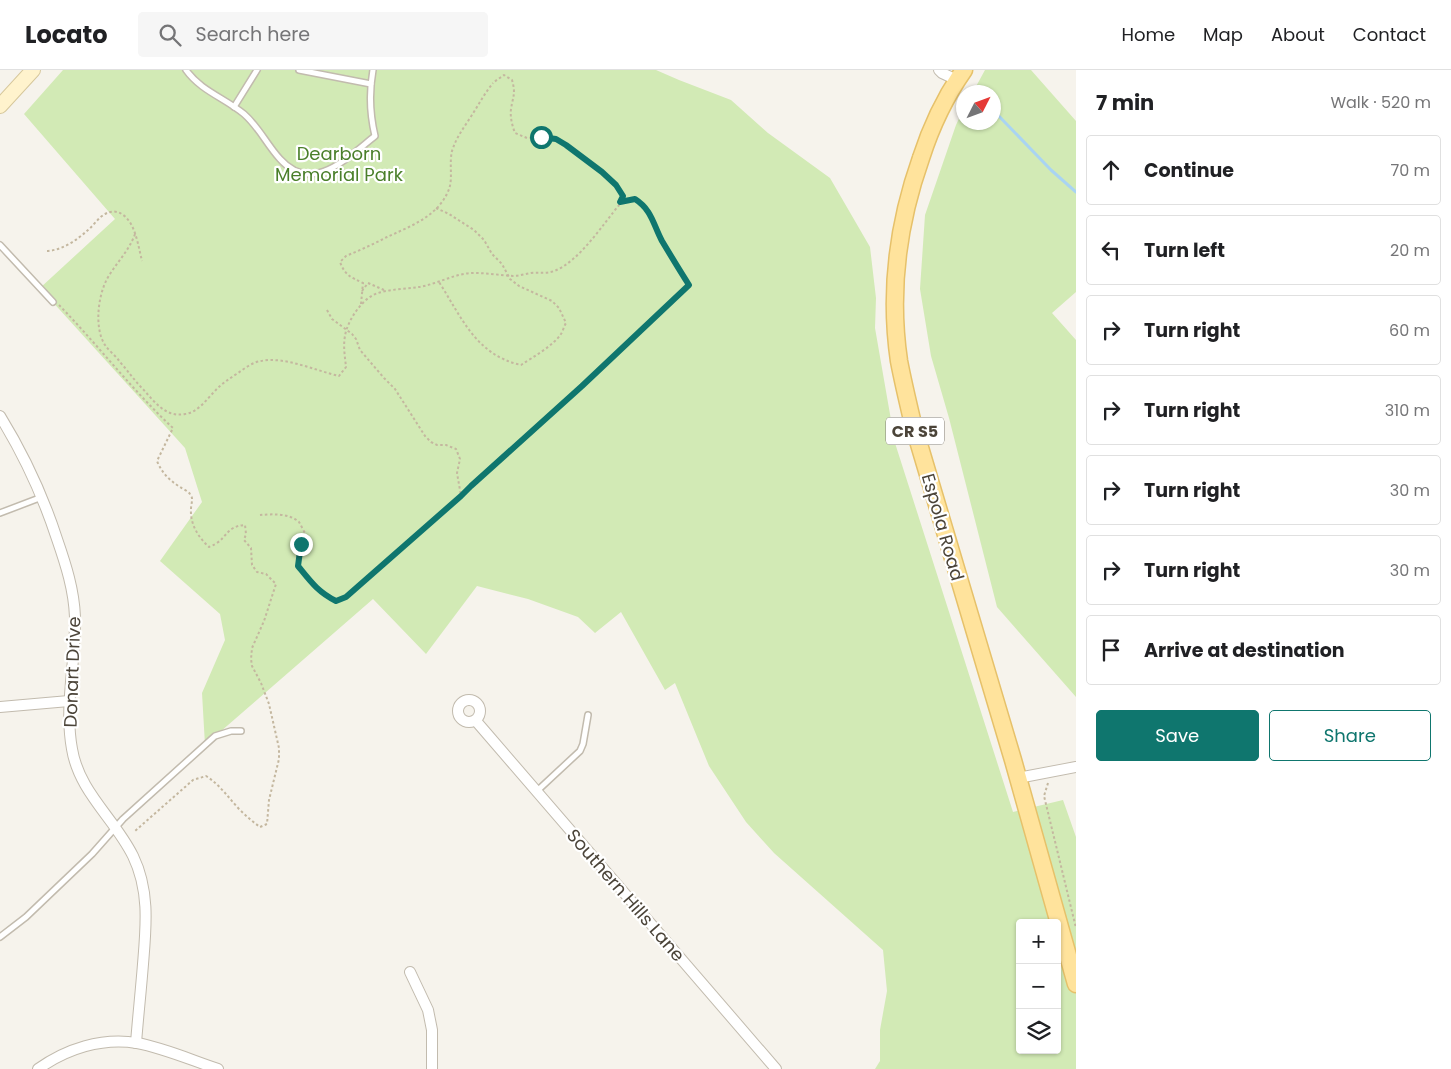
<!DOCTYPE html>
<html lang="en">
<head>
<meta charset="utf-8">
<style>
  :root { --surface:#fff; --page:#f6f6f6; --text:#202124; --muted:#757577; --line:#e0e0e0; --accent:#0f766e }
  body { margin:0; font-family:Poppins,sans-serif; background:var(--page); color:var(--text) }
  .controls { position:absolute; right:15px; bottom:15px; display:grid; overflow:hidden; border-radius:5px; box-shadow:0 1px 4px #0004 }
  .controls button { width:45px; height:45px; display:grid; place-items:center; padding:0; border:0; border-bottom:1px solid var(--line); background:var(--surface); color:var(--text); font:25px sans-serif }
  .compass { position:absolute; left:956px; top:15px; width:45px; height:45px; border-radius:50%; background:var(--surface); box-shadow:0 1px 4px #0004; rotate:48deg }
  .stop { position:absolute; width:15px; height:15px; margin:-11px; border:4px solid #0f766e; border-radius:50%; background:#fff }
  .stop.end { background:#0f766e; border-color:#fff; box-shadow:0 1px 5px #0008 }
  .list { margin:0; padding:0; list-style:none }
  h2 { display:flex; justify-content:space-between; align-items:center; height:65px; margin:0; padding:0 20px; font-size:21px }
  h2 small { font-size:16px; font-weight:400; color:var(--muted) }
  .list li { display:grid; grid-template-columns:32px 1fr auto; gap:15px; align-items:center; box-sizing:border-box; height:70px; margin:0 10px 10px; padding:0 10px; border:1px solid var(--line); border-radius:5px }
  .list b { display:block; font-size:19px; white-space:nowrap }
  .list em { font-size:16px; font-style:normal; color:var(--muted) }
  .actions { display:flex; gap:10px; padding:15px 20px }
  .actions a { flex:1; padding:11px 0; border:1px solid var(--accent); border-radius:5px; text-align:center; font-size:18px; color:var(--accent) }
  .actions .main { background:var(--accent); color:#fff }
  .icon { flex:none; width:28px; height:28px; fill:none; stroke:currentColor; stroke-width:2; stroke-linecap:round; stroke-linejoin:round }
  .map { position:relative; flex:none; width:1076px; height:999px; overflow:hidden }
  header { display:flex; align-items:center; gap:30px; box-sizing:border-box; height:70px; padding:0 25px; background:var(--surface); border-bottom:1px solid var(--line) }
  header strong { font-size:24px }
  nav { display:flex; gap:28px; margin-inline-start:auto; font-size:18px }
  .search { width:350px; height:45px; background:var(--page); display:flex; align-items:center; gap:12px; box-sizing:border-box; padding:0 18px; border-radius:5px; color:var(--muted); font-size:19px }
  main { display:flex }
  aside { flex:1; background:var(--surface) }
  .map>svg:first-child { display:block }
  .green { fill:#d2eab5; fill-rule:evenodd }
  .lines { fill:none; stroke-linecap:round; stroke-linejoin:round }
  .stream { stroke:#a9d4f2; stroke-width:3 }
  .lane-casing { stroke:#c2bbae; stroke-width:8 }
  .street-casing { stroke:#c2bbae; stroke-width:12 }
  .secondary-casing { stroke:#d6c79b; stroke-width:16 }
  .primary-casing { stroke:#e6c16a; stroke-width:19 }
  .path { stroke:#c4b79f; stroke-width:2; stroke-dasharray:2.5 2.5; stroke-linecap:butt }
  .lane { stroke:#fff; stroke-width:5 }
  .street { stroke:#fff; stroke-width:10 }
  .secondary { stroke:#fff3cd; stroke-width:14 }
  .primary { stroke:#ffe39c; stroke-width:16 }
  .route { stroke:#0f766e; stroke-width:6 }
  .labels { text-anchor:middle; dominant-baseline:central; stroke-width:4.5; stroke-linejoin:round; paint-order:stroke }
  .shield { fill:#fff; stroke:#817c74; stroke-width:1 }
  .shield-label { font-size:16px; font-weight:bold; fill:#4b4439 }
  .park-label { font-size:18px; fill:#4a7f2a; stroke:#fff }
  .street-label { font-size:18px; fill:#4b4439; stroke:#fff }
</style>
</head>
<body>
<header>
<strong>Locato</strong>
<div class="search"><svg class="icon" aria-label="search" viewBox="0 0 24 24"><circle cx="10" cy="10" r="6"/><path d="M15 15l6 6"/></svg>Search here</div>
<nav><a>Home</a><a>Map</a><a>About</a><a>Contact</a></nav>
</header>
<main>
<div class="map">
<svg width="1076" height="999" viewBox="0 0 1076 999">
  <rect width="100%" height="100%" fill="#f6f3ec"/>
  <!-- green -->
  <g class="green">
    <path d="M63 0H656L679 10 731 30 768 63 830 108 870 177 876 228 875 258 895 373 1013 742 1063 730 1076 767V999H875L880 991V960L887 921 883 880 774 783 746 752 709 696 675 613 665 620 621 542 595 563 578 547 528 529 477 516 426 584 373 529 205 675 202 623 225 570 220 544 160 491 202 432 185 378 40 218 115 149 24 44ZM1020 853H1057V980H1020Z"/>
    <path d="M985 0H1031L1076 51V222L1052 243 1076 270V627L997 537 949 348 931 286 920 219 925 145 956 55 963 40 964 52H994V22H973Z"/>
  </g>
  <g class="lines">
    <!-- stream -->
    <path class="stream" d="M994 41 1051 100 1076 122"/>
    <defs>
      <g id="lane">
        <path d="M186 0C201 21 225 28 244 44 259 57 267 75 280 89 312 125 347 88 375 66 370 45 369 22 373 0"/>
        <path d="M299 0 371 14"/>
        <path d="M234 37 257 0"/>
        <path d="M0 175 53 232"/>
        <path d="M0 443 42 427"/>
        <path d="M537 721 580 681 583 674 588 645"/>
        <path d="M0 867 26 847 92 784 123 749 215 666 231 661H241"/>
      </g>
      <g id="street">
        <path d="M939 0 942 3 957 10"/>
        <path d="M0 346C24 385 43 426 57 469 66 495 74 520 75 547 76 591 64 635 72 679 79 722 115 749 133 786 150 821 146 857 143 894 141 920 138 947 136 973"/>
        <circle cx="469" cy="641" r="11"/>
        <path d="M0 637 69 631"/>
        <path d="M476 651 776 999"/>
        <path d="M1018 708 1076 697"/>
        <path d="M410 902 428 940 432 960V999"/>
        <path d="M38 999C66 979 102 967 137 973 164 978 191 990 218 999"/>
      </g>
      <path id="secondary" d="M0 36 33 0"/>
      <path id="primary" d="M964 0C945 27 931 57 921 88 898 153 889 223 899 291 903 312 908 333 913 354L1013 690 1076 914"/>
    </defs>
    <!-- lane casing -->
    <use href="#lane" class="lane-casing"/>
    <!-- street casing -->
    <use href="#street" class="street-casing"/>
    <!-- secondary casing -->
    <use href="#secondary" class="secondary-casing"/>
    <!-- primary casing -->
    <use href="#primary" class="primary-casing"/>
    <!-- path -->
    <g class="path">
      <path d="M436 138 449 144 474 160 484 170 492 184 502 194 510 209 519 216 552 231 559 238 566 253C564 256 563 261 561 264 553 276 533 287 521 295 476 285 462 248 439 212"/>
      <path d="M135 164C129 181 116 193 107 209 98 226 94 258 105 275 109 281 116 286 120 292 128 301 134 310 142 318 154 331 165 348 185 344 197 343 206 330 214 322 221 314 229 309 238 303 245 298 253 292 261 291 284 286 317 301 339 306L346 297C345 287 343 276 345 266 347 251 363 227 378 223 391 219 406 219 419 217 438 214 455 203 474 203 487 203 500 205 513 206 519 206 525 204 531 203 539 202 546 204 554 201 579 192 603 154 620 134L623 126 616 115 602 102 556 69 541 67 527 68 515 63C512 55 510 47 511 39 513 26 516 24 512 10L504 5 494 12"/>
      <path d="M47 181C63 180 77 170 88 160 94 155 99 147 105 144 116 138 125 144 131 154 137 165 139 179 142 191"/>
      <path d="M362 221 368 213 384 220"/>
      <path d="M361 234 363 213C350 207 345 205 340 192L346 186C360 180 374 174 387 167 411 156 439 146 449 119 453 109 449 93 452 81 456 68 463 59 470 48 478 36 484 24 493 13"/>
      <path d="M59 235C98 275 132 320 173 358L157 391C162 403 169 410 180 417 183 419 188 421 190 424 194 429 191 433 191 439 190 454 198 467 209 477 211 476 214 475 217 473 227 466 228 456 245 455L246 464 244 470 251 478 252 495 257 502 266 504 276 514 264 551 252 578 251 589 252 596 261 613 269 634 279 678V689L269 730 267 754 260 757C253 752 246 746 239 739 228 727 220 715 206 706L193 710 135 761"/>
      <path d="M327 240 332 249 352 264 356 269 360 280 384 308 395 319 425 366 431 372 437 375H446L456 379 460 389 457 403 461 426"/>
      <path d="M260 445C272 444 289 443 299 452 301 455 303 460 305 463L301 474 298 496C311 512 318 522 336 531L346 527 355 520 582 316 689 215C680 201 671 186 662 171 653 154 652 141 635 129L622 132"/>
      <path d="M1048 713 1044 726 1076 858"/>
    </g>
    <!-- lane -->
    <use href="#lane" class="lane"/>
    <!-- street -->
    <use href="#street" class="street"/>
    <!-- secondary -->
    <use href="#secondary" class="secondary"/>
    <!-- primary -->
    <use href="#primary" class="primary"/>
  </g>
  <g class="lines">
    <!-- route -->
    <path class="route" d="M301 474 298 496C311 512 318 522 336 531L346 527 461 426 471 416 582 316 689 215C680 201 671 186 662 171 653 154 652 140 635 129L620 132 623 126 616 115 602 102 566 75 556 69 541 67"/>
  </g>
  <g class="labels">
    <!-- shield labels -->
    <rect class="shield" x="886" y="347.5" width="58" height="27" rx="4"/>
    <g class="shield-label">
      <text x="915" y="361">CR S5</text>
    </g>
    <!-- park labels -->
    <g class="park-label">
      <text x="339" y="83">Dearborn<tspan x="339" dy="21">Memorial Park</tspan></text>
    </g>
    <!-- street labels -->
    <g class="street-label">
      <text transform="translate(943 457) rotate(74)">Espola Road</text>
      <text transform="translate(72 602) rotate(-88)">Donart Drive</text>
      <text transform="translate(626 825) rotate(49)">Southern Hills Lane</text>
    </g>
  </g>
</svg>
<div class="controls">
<button>+</button>
<button>−</button>
<button><svg class="icon" aria-label="layers" viewBox="0 0 24 24"><path d="M12 4l9 5-9 5-9-5zM3 14l9 5 9-5"/></svg></button>
</div>
<svg class="compass" viewBox="-18 -18 36 36"><path d="M0-13l5 13h-10z" fill="#e53935"/><path d="M0 13l5-13h-10z" fill="#757577"/></svg>
<div class="stop" style="left:541px;top:67px"></div>
<div class="stop end" style="left:301px;top:474px"></div>
</div>
<aside>
<h2>7 min<small>Walk · 520 m</small></h2>
<ul class="list">
<li><svg class="icon" aria-label="ahead" viewBox="0 0 24 24"><path d="M12 20V5M6 11l6-6 6 6"/></svg><div><b>Continue</b></div><em>70 m</em></li>
<li><svg class="icon" aria-label="left" viewBox="0 0 24 24"><path d="M17 20v-9H6M10 6l-5 5 5 5"/></svg><div><b>Turn left</b></div><em>20 m</em></li>
<li><svg class="icon" aria-label="right" viewBox="0 0 24 24"><path d="M7 20v-9h11M14 6l5 5-5 5"/></svg><div><b>Turn right</b></div><em>60 m</em></li>
<li><svg class="icon" aria-label="right" viewBox="0 0 24 24"><path d="M7 20v-9h11M14 6l5 5-5 5"/></svg><div><b>Turn right</b></div><em>310 m</em></li>
<li><svg class="icon" aria-label="right" viewBox="0 0 24 24"><path d="M7 20v-9h11M14 6l5 5-5 5"/></svg><div><b>Turn right</b></div><em>30 m</em></li>
<li><svg class="icon" aria-label="right" viewBox="0 0 24 24"><path d="M7 20v-9h11M14 6l5 5-5 5"/></svg><div><b>Turn right</b></div><em>30 m</em></li>
<li><svg class="icon" aria-label="arrive" viewBox="0 0 24 24"><path d="M6 21V4h12l-3 4 3 4H6"/></svg><div><b>Arrive at destination</b></div></li>
</ul>
<div class="actions"><a class="main">Save</a><a>Share</a></div>
</aside>
</main>
</body>
</html>
